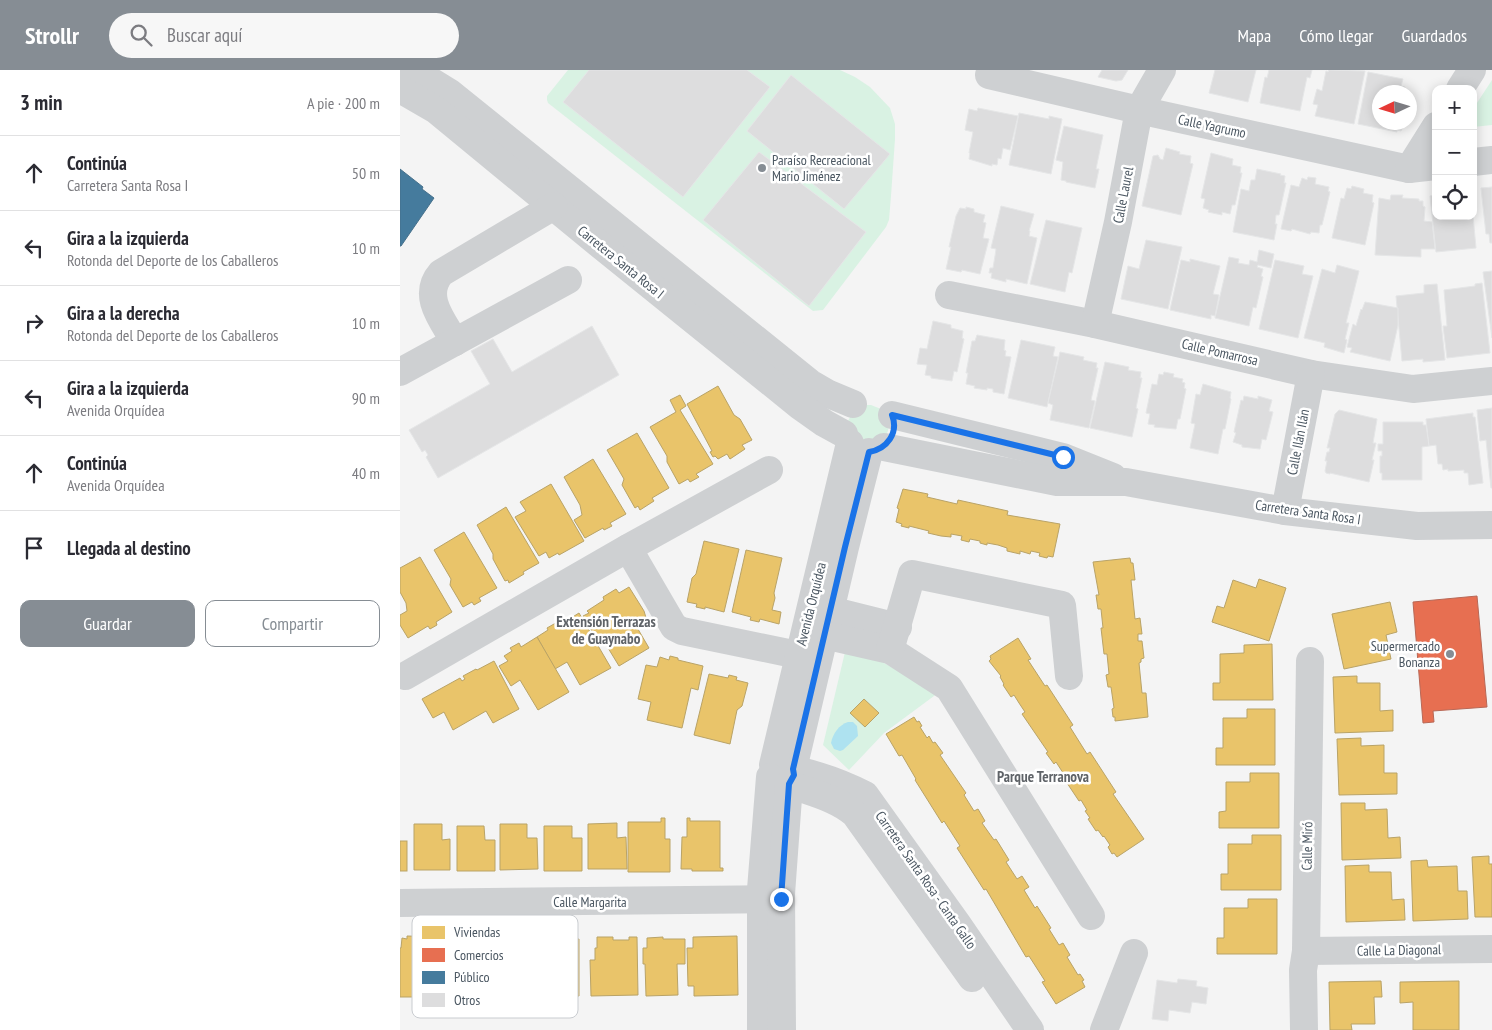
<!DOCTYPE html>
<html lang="es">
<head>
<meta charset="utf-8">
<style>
  :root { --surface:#fff; --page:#f7f7f7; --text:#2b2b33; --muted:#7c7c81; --line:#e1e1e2; --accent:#868d94 }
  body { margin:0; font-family:"PT Sans Narrow",sans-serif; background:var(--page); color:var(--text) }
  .controls { position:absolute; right:15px; top:15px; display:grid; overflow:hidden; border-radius:10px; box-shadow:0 2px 12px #0003 }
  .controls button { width:45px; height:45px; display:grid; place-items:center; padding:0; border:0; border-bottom:1px solid var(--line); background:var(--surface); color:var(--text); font:25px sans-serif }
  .compass { position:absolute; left:972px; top:15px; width:45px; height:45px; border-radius:50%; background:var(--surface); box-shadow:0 2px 12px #0003; rotate:266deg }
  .stop { position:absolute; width:15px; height:15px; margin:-11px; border:4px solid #1a73e8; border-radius:50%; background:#fff }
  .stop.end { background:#1a73e8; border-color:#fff; box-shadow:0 1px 5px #0008 }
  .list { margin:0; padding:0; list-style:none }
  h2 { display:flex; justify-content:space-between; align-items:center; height:65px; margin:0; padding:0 20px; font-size:21px }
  h2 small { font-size:16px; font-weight:400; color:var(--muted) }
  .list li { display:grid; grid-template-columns:32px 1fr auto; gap:15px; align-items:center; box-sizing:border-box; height:75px; padding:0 20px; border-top:1px solid var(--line) }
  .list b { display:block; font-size:19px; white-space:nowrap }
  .list p { margin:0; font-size:16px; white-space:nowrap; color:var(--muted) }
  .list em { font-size:16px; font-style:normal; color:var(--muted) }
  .actions { display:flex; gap:10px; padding:15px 20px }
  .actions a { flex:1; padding:11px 0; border:1px solid var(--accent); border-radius:10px; text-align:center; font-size:18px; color:var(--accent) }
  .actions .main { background:var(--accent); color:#fff }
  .icon { flex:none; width:28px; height:28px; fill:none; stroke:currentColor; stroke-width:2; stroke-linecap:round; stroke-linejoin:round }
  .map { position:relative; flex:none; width:1092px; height:960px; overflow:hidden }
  header { display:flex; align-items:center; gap:30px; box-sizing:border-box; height:70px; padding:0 25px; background:var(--accent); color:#fff }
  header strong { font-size:24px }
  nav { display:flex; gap:28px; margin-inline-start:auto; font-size:18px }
  .search { width:350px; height:45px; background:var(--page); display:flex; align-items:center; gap:12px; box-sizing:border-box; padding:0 18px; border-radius:28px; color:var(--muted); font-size:19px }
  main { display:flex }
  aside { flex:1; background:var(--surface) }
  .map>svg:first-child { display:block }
  .green { fill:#d9f2e3 }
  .water { fill:#aee2f0 }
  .homes { fill:#e9c46a; stroke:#b9a367 }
  .shops { fill:#e76f51; stroke:#b86856 }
  .public { fill:#457b9d; stroke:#46708b }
  .building { fill:#ddddde; stroke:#e5e6e7 }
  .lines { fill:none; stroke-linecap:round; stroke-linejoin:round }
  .minor { stroke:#ced0d2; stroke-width:28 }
  .route { stroke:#1a73e8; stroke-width:6 }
  .poi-dot { fill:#868d94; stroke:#fff; stroke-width:2 }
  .labels { text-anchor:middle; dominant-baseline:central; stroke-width:5; stroke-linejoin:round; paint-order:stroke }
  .street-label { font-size:14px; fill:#4a5661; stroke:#fff }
  .poi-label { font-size:14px; fill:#4a5661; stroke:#fff; text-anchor:start }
  .neighbourhood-label { font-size:15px; font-weight:bold; fill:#5f6368; stroke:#fff }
  .key { fill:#fff; stroke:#c9ccd0; stroke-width:1 }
  .key-label { font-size:14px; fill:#4a5661 }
</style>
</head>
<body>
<header>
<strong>Strollr</strong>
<div class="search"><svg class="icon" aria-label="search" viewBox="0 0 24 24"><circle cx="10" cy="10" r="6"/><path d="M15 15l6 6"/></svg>Buscar aquí</div>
<nav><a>Mapa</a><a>Cómo llegar</a><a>Guardados</a></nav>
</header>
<main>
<aside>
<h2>3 min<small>A pie · 200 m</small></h2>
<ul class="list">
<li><svg class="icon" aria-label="ahead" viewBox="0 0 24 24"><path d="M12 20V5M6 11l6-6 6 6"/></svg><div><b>Continúa</b><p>Carretera Santa Rosa I</p></div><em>50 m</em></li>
<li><svg class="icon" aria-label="left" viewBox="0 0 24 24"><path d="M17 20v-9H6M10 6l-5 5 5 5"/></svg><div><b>Gira a la izquierda</b><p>Rotonda del Deporte de los Caballeros</p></div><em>10 m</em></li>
<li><svg class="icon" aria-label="right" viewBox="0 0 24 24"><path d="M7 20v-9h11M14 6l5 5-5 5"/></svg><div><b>Gira a la derecha</b><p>Rotonda del Deporte de los Caballeros</p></div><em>10 m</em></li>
<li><svg class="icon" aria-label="left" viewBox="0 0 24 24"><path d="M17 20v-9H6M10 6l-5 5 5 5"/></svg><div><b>Gira a la izquierda</b><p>Avenida Orquídea</p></div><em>90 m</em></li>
<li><svg class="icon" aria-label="ahead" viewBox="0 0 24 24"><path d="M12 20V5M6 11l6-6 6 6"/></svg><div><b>Continúa</b><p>Avenida Orquídea</p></div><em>40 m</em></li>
<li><svg class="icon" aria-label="arrive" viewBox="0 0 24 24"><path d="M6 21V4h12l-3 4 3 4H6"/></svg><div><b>Llegada al destino</b></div></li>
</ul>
<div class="actions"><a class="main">Guardar</a><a>Compartir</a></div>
</aside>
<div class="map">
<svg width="1092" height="960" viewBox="0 0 1092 960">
  <rect width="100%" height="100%" fill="#f4f4f4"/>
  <!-- green -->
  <g class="green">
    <path d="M168 0H440L455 7 470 17 490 38 495 54V69L491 126 489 150 486 157 423 240 413 241 148 33 147 30V26Z"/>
    <path d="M1092 10V55L1073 57V39Z"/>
    <path d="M466 335H471L481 339 489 357 486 367 466 377 448 351 450 347Z"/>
    <path d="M445 582 475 588 538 623 484 663 449 700 423 675Z"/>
  </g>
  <!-- water -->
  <path class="water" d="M448 652H453L457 656 458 666 443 680 440 681 434 679 431 673C433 663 439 655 448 652Z"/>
  <!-- homes -->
  <g class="homes">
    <path d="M318 316 334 345 340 349 352 370 342 375 345 379 330 389 327 384 318 389 315 386 313 387 310 382 312 381 287 334Z"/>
    <path d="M280 325 286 336 280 340 313 394 296 404 299 407 290 412 288 409 279 414 267 392V386L250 357 276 342 270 330Z"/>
    <path d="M237 363 269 418 252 428 254 431 240 440 238 436 235 438 222 415 224 409 207 380Z"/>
    <path d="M193 389 226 444 210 453 212 456 204 460 203 458 185 468 174 450 182 445 180 435 164 407Z"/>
    <path d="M151 414 184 471 159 485 158 483 149 488 146 482 139 486 115 447 126 441 120 432Z"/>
    <path d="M503 419 528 424 527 427 557 434 558 430 608 441 607 445 660 454 653 487 648 486 647 488 639 486 640 483 631 481 630 484 620 481V484L607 481V478L598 475 587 473V475L580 473V471L570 469 569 472 561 470 562 466 551 464V467L541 466 528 463 529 461 509 456V458L501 456 502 454 496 452 499 439 497 438Z"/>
    <path d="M106 437 139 493 123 502 124 504 109 513 108 510 105 511 93 489V484L77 455Z"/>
    <path d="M64 462 97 518 79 528 81 531 74 535 72 532 63 537 50 515 51 509 34 480Z"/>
    <path d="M304 471 339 479 324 542 305 537V539L296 537 297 534 287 532 292 508 296 504Z"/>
    <path d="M346 480 382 488 374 523 375 528 372 540 381 542 379 554 360 549 359 552 350 550 351 547 332 542Z"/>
    <path d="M20 487 52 542 36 552 37 555 30 559 28 556 8 568 0 555V545L7 541 6 533 0 522V498Z"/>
    <path d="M730 488 731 493H733L735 510H731L735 549 740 548 742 564H738V571H742L744 588 741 589V592L739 593 742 623H746L748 647 715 651V647H713L712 639 714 638 711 617H708L706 605 709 604 707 584H704L701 558H703L701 539H698L696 525H699L693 492Z"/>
    <path d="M859 509 886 518 869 571 812 552 817 536 824 538 833 510 856 518Z"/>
    <path d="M229 517 244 541 247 551 235 554 249 578 219 596 202 568 198 571 183 546 189 543 187 541 204 530 203 527 216 519 219 523Z"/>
    <path d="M990 532 997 562 986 565 991 589 944 599 932 544Z"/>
    <path d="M179 543 211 598 180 615 167 592 155 599 137 567 148 560 147 558 161 550 163 553Z"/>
    <path d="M137 567 169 622 138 640 120 610 111 616 99 596 108 591 104 586 112 581 110 578 119 573 121 577Z"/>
    <path d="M618 568 631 589 628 590 645 616 647 615 673 655 670 657 687 684 690 682 716 722 713 724 744 769 717 787 714 783 712 784 708 777 710 775 704 766 703 767 698 760 696 761 688 749 690 748 685 741 687 740 681 730 679 731 665 710 667 709 656 692 654 694 646 683 648 682 622 644 625 642 619 633 614 625 611 627 603 615 604 614 600 607 601 606 589 591 591 589 590 586Z"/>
    <path d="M872 574 873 630H813V613H820V584L844 583V575Z"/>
    <path d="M270 586 278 588V590L303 596 298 620 291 618 282 658 247 650 251 632 238 629 246 595 257 597 260 587 269 590Z"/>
    <path d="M94 591 119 639 93 653 86 641 53 660 44 642 33 648 22 629 60 608 62 611 65 609 63 606 76 599 77 600Z"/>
    <path d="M309 604 328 608 329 605 337 607 336 610 348 613 342 636 337 640 330 674 294 665Z"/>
    <path d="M957 606V613H980V641L993 640V661L935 663 933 607Z"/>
    <path d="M464 629 479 643 465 657 450 643Z"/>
    <path d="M847 639H875V695H816V678H823V648H847Z"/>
    <path d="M514 647 517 652 519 651 522 656 520 657 527 668 529 666 533 673 535 672 543 683 540 685 566 723 564 725 574 741 578 739 585 751 582 753 594 770 596 769 609 790 606 792 617 809 622 806 629 817 624 820 635 838 637 836 651 858 649 859 659 875 663 873 670 885 667 887 678 905 680 904 684 910 682 911 685 917 656 934 642 912 645 911 629 886 626 887 586 819 584 820 557 778 560 776 544 751 542 753 515 710 516 709 502 685 499 686 486 664Z"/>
    <path d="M961 668V676L984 675V703H997V724L939 725 937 669Z"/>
    <path d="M850 703H879V758H819V742L826 741V712H850Z"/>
    <path d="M941 733H965V740L987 739 988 768 1000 767 1001 788 942 790Z"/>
    <path d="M261 748H265V769H270V802H228V752H261Z"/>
    <path d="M287 748H290V751H320V798H323V801H292V799H281L282 767H287Z"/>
    <path d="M217 753V768L226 767 227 799H188V754Z"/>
    <path d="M14 754H42V770L50 769V800H14Z"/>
    <path d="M100 754H127V768H137L138 799 100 800Z"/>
    <path d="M57 756H84L85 770H95V801H57Z"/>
    <path d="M144 756H172V768H182V801H144Z"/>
    <path d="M852 765H881V820H821V804H828V774H852Z"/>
    <rect x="0" y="771" width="7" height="30"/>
    <path d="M1089 786V794H1092V847H1075L1072 787Z"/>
    <path d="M1027 790 1028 797 1057 796 1058 821H1067L1068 849 1013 851 1011 791Z"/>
    <path d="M969 795V802H991L992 830 1004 829 1005 850 946 852 945 796Z"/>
    <path d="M848 829H877V884H817V868H824V838H848Z"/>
    <path d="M7 866 42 867V927H0V878H1L2 868 7 869Z"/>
    <path d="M337 866 338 925 294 926V916H288L287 878H293V867Z"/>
    <path d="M149 867H164V870L179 869V926H141L140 879H149Z"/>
    <path d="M197 867H213V870H229V867H237L238 925 191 926 190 890H195V878H197Z"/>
    <path d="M263 867V869H285V894H277L278 925 246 926 245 894H243V878H247V868Z"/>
    <path d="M981 911 982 927H974L975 954H951L952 960H930L929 912Z"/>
    <path d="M1059 911V960H1013V932L1000 933V912Z"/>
  </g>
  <!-- shops -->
  <path class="shops" d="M1077 526 1087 637 1033 641 1034 652 1023 653 1013 532Z"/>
  <!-- public -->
  <path class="public" d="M0 99 23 117 22 119 34 128 1 176H0Z"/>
  <!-- building -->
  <g class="building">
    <path d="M189 0H347L370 17 283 127 163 32Z"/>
    <path d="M702 0H728L722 10 716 11 698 7Z"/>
    <path d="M815 0H856L848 32 809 23Z"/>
    <path d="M869 0H912L910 8 907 7 900 41 860 33 865 7 867 8Z"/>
    <path d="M929 0 965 1 954 54 915 46 918 35 913 34 917 19 922 21 926 1 928 2Z"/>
    <path d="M968 2 1003 9 1001 16 1005 17 1004 22H979V52H1005L1001 61 997 60V62L958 54Z"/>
    <path d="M391 5 490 84 444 139 347 61Z"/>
    <path d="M578 38 618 46 610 80 603 78 601 89 598 88 597 95 592 94V96L569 89 570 83H569L573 62 565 60 569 39 577 41Z"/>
    <path d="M619 43 649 49V46L662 49 651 104 609 95Z"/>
    <path d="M664 56 703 65 696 99H699L695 118 666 112V111L661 110 663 92 656 90Z"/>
    <path d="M766 78 780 82 779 84 791 86 790 93 793 94 781 145 742 136 753 86 758 85 760 89 763 90Z"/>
    <path d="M359 82 466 162 409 236 303 150Z"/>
    <path d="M811 83 833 89 832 95 841 97 840 103H842L835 135H832L830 144 822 142V145L808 142 809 140 803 138 805 129 801 128Z"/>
    <path d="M857 99 881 104 880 105 885 106 884 113H886L879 145H876L875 154H877L874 170 833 162 841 119 849 121 851 110H855Z"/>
    <path d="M908 107 916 108 915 114 929 117 928 121 930 122 922 155H920L919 163 911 162 910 164 892 159 891 161 881 159 891 115 899 117 902 108 907 110Z"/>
    <path d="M952 116 964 119 963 123 973 125 972 132 974 133 965 175 932 168 941 128 944 129 947 118 951 119Z"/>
    <path d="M1092 117V173H1090L1089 164H1086L1081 118Z"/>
    <path d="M991 125H1003L1002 128 1019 129V131H1023V136L1025 137 1024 151 1032 152 1035 179H1021V187L975 185 979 128 990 130Z"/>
    <path d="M1036 125V146H1073L1076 178 1036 182 1030 126Z"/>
    <path d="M601 136 634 144 629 161H630L629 166 637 168 627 214 606 209V212L591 208 592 203H589L590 198H593L595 186 596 179 591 178Z"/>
    <path d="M566 137 574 139V142L585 145 583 152 586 153 583 168 589 169 580 204 562 200 561 202 546 199 551 177H549L556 146 560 138 566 139Z"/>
    <path d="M646 150 682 158 672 203 669 202 665 222 630 214Z"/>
    <path d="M746 170 782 177 768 239 721 229 728 196 739 199Z"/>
    <path d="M859 180 874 184 871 198 858 195 857 197 863 199 861 206 863 207 856 238 853 237 849 256 815 248 829 187 839 189 838 193 849 195 850 190 857 192Z"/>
    <path d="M790 189 820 196 813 224 819 225 815 246 811 245V249L770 240 781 190 790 192Z"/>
    <path d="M875 190 904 196 902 204 913 206 898 268 859 259Z"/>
    <path d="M937 195 959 201 946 253H949L945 269 947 270 944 283 924 277 925 273 904 268 922 199 935 203Z"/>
    <path d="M1092 201V268L1083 202Z"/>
    <path d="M1082 213 1090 283 1047 288 1043 256H1047L1044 220 1075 216V214Z"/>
    <path d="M1037 214 1045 290 1023 292V289L1002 291 996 226 1024 223V215Z"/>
    <path d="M965 232 998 238V255L990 291 950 282 952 278 947 277 953 254 956 256 961 239 962 240Z"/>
    <path d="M533 251 551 255V258L563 261 562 268 564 269 557 302 554 301 552 311 531 308V306L525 305 527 295 517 294 520 278 527 279Z"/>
    <path d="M192 256 219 305 38 408 26 387 28 385 25 380 22 382 9 360 90 314 71 281 93 269 112 302Z"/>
    <path d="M577 265 605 270 604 280 606 281 605 286 611 287 604 324 593 322V319L587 318V320L574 318 575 316 566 314 568 303H566L572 271H575Z"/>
    <path d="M621 270 655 277 653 286 658 287 647 337 608 328Z"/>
    <path d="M660 282 684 287 683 290 697 293 696 298H698L691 330 695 331 689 358 650 350 653 335 648 333Z"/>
    <path d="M705 292 729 297 728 300 741 302 740 308H742L736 338 738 339 732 367 690 358Z"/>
    <path d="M764 302 774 304 773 307 783 309 782 312 785 313 784 318 786 319 780 349H778L776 359 754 357 755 355 748 354 750 344 746 343 752 314 757 315 759 304 763 305Z"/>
    <path d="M803 314 831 322 830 328 831 329 825 359H823L818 384 790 378 795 354 791 353 796 324 800 325Z"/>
    <path d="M844 326 858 329V326L872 330 869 341 873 342 866 370 862 369 860 379 842 377V375L833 372 836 363 834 362 841 330 843 331Z"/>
    <path d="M1092 338V418H1091L1086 370 1080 371 1077 340Z"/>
    <path d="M939 340 977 349 973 373H976L972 390H974L969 412 930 403V404L926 403 925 401 927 391H925L927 382H929L930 378H927L935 344Z"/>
    <path d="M1073 343V347H1075L1083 413 1069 415 1068 403H1064V400L1048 401V399L1043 400 1042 394H1038L1036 375 1029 376 1026 349Z"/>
    <path d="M983 352H1023V355H1026L1029 376 1022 377V410H982V403H980V386H982V381H978V374H983Z"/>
    <path d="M778 909 797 911 796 916 808 918 806 934 792 932 790 943 769 940 768 951 752 949 757 910 777 913Z"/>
  </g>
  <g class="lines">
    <!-- minor -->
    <g class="minor">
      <path d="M13 0 50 23 410 313 429 324 453 334"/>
      <path d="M589 5 739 40 1009 99 1036 96"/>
      <path d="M0 19 36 40 204 178 400 336 424 353 444 364"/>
      <path d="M1060 19 1072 0"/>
      <path d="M1073 92 1092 90"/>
      <path d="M1009 99 1036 56"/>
      <path d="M549 225 695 254 911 304 1013 319 1092 311"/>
      <path d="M695 254 718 152 739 40 762 0"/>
      <path d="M55 272C43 251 21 226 41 203L154 136"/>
      <path d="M0 302 168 210"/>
      <path d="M492 345 663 387 713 407"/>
      <path d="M484 377 657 412H726L885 441 1017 456 1092 455"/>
      <path d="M469 382 445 477 393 699C418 705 442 713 465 725L558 855 630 960"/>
      <path d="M885 441 911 304"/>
      <path d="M228 478 274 557 282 561 398 585"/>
      <path d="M430 540 498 557"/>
      <path d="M424 565 490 580 549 618 691 846"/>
      <path d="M490 580 512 504 662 535 669 606"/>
      <path d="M5 606 228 478 369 400"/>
      <path d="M373 695 450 373"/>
      <path d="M0 833 381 829"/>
      <path d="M906 881 1092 879"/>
      <path d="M361 960V819L370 707"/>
      <path d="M382 960 381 824 389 714C410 722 437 728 455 744L572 908"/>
      <path d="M704 960 734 883"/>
      <path d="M904 960 903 900 906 881 910 591"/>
    </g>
  </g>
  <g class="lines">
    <!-- route -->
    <path class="route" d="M381 829 389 714 394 705 393 699 445 477 469 382C487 379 499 363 492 345L663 387"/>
  </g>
  <!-- markers -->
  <g class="poi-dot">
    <circle cx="362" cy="98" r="5"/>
    <circle cx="1050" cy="584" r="5"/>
  </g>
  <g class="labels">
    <!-- street labels -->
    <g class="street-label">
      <text transform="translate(812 56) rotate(12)">Calle Yagrumo</text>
      <text transform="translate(723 125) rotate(-79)">Calle Laurel</text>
      <text transform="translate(221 192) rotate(39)">Carretera Santa Rosa I</text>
      <text transform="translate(820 282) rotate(13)">Calle Pomarrosa</text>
      <text transform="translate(898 372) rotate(-79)">Calle Ilán Ilán</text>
      <text transform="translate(908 442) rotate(8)">Carretera Santa Rosa I</text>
      <text transform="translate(411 534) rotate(-76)">Avenida Orquídea</text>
      <text transform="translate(907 776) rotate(-89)">Calle Miró</text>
      <text transform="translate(526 810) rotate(55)">Carretera Santa Rosa - Canta Gallo</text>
      <text x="190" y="832">Calle Margarita</text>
      <text transform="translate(999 880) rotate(-1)">Calle La Diagonal</text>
    </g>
    <!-- poi labels -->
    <g class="poi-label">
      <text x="372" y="90">Paraíso Recreacional<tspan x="372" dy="16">Mario Jiménez</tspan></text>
      <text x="1040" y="576" text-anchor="end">Supermercado<tspan x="1040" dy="16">Bonanza</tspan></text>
    </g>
    <!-- neighbourhood labels -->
    <g class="neighbourhood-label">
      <text x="206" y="551">Extensión Terrazas<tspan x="206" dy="17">de Guaynabo</tspan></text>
      <text x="643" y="706">Parque Terranova</text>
    </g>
  </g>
  <!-- legend -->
  <rect x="12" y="845" width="166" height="103" rx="8" class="key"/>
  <rect x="22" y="856" width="23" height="13" fill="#e9c46a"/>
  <rect x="22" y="878" width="23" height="14" fill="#e76f51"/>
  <rect x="22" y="901" width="23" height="13" fill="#457b9d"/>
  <rect x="22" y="923" width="23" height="14" fill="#ddddde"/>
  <g class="key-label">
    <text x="54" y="867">Viviendas</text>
    <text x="54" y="890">Comercios</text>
    <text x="54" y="912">Público</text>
    <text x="54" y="935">Otros</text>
  </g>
</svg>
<div class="controls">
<button>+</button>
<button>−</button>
<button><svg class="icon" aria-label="locate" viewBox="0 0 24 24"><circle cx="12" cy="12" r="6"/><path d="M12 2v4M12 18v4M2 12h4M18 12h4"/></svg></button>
</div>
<svg class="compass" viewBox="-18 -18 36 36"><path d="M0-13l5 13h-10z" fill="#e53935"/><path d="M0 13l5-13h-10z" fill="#7c7c81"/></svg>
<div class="stop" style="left:663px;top:387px"></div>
<div class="stop end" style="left:381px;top:829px"></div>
</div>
</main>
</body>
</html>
